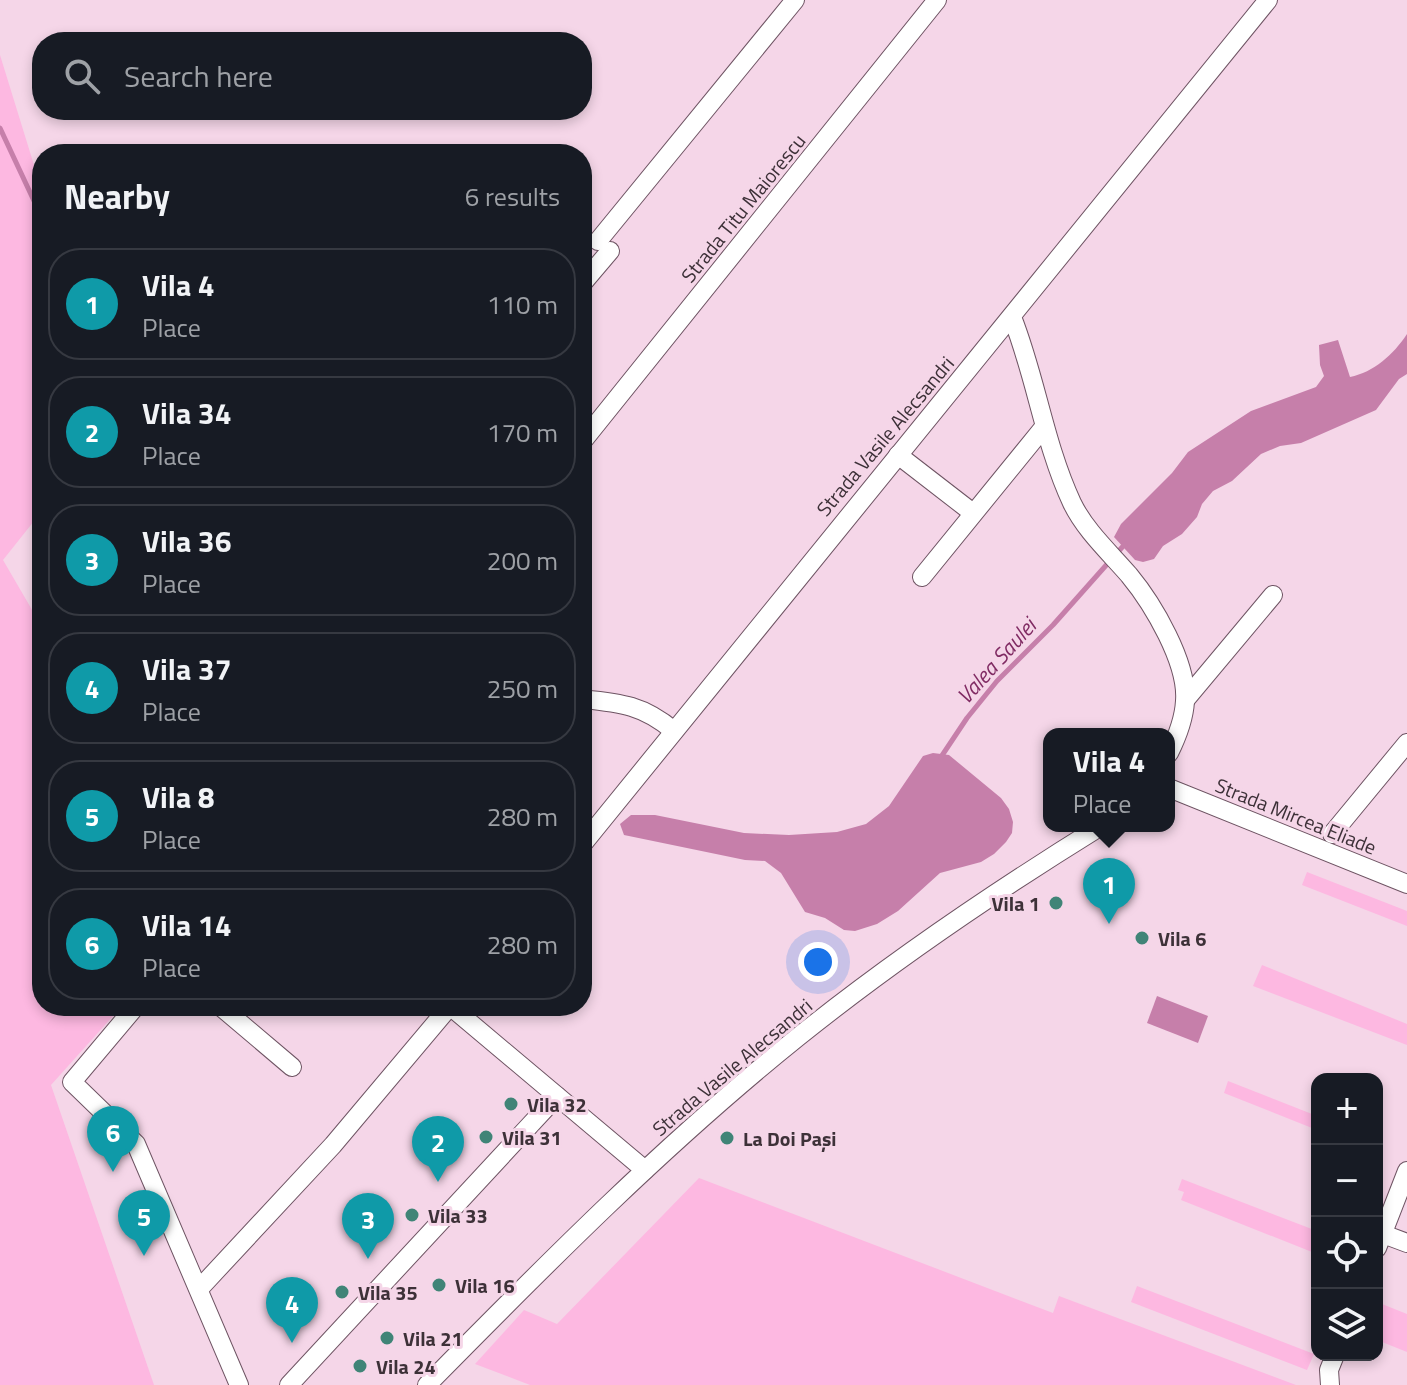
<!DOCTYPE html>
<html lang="en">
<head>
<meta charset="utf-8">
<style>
  :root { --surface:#171b24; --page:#20242c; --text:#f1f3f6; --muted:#9ea1a6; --line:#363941; --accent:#7c3aed }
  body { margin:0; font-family:"Titillium Web",sans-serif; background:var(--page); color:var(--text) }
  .controls { position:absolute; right:24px; bottom:24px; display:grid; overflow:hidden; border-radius:16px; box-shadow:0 4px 12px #0003 }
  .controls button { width:72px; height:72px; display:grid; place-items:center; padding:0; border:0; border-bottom:2px solid var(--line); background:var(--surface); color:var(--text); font:40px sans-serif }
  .you { position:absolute; left:818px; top:962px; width:28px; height:28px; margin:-20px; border:6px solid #fff; border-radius:50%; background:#1a73e8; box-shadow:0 0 0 12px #1a73e833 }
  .badge { display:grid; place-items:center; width:52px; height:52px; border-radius:50%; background:var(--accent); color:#fff; font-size:26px; font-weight:700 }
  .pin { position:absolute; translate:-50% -66px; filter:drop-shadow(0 2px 4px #0008) }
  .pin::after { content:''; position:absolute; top:42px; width:28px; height:24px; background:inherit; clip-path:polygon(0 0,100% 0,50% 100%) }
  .popup { position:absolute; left:1043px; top:728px; width:132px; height:104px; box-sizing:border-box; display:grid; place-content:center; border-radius:16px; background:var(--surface); filter:drop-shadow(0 2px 6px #0005); font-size:26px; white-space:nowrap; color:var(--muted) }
  .popup b { font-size:30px; color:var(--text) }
  .popup::after { content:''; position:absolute; left:50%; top:100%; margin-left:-16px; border:16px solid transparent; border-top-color:var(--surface) }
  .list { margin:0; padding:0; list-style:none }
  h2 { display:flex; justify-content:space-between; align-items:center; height:104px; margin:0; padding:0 32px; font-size:34px }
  h2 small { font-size:26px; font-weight:400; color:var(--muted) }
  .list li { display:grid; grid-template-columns:52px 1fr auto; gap:24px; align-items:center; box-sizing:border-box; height:112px; margin:0 16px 16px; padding:0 16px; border:2px solid var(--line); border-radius:32px }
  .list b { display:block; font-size:30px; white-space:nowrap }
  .list p { margin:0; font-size:26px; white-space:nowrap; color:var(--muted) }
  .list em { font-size:26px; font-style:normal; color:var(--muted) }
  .icon { flex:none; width:44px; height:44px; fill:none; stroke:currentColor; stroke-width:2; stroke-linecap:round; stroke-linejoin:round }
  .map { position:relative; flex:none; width:1407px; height:1385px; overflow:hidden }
  .search { position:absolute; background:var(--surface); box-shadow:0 4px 12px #0003; left:32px; top:32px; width:560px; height:88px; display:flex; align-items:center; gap:20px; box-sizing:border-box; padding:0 28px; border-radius:32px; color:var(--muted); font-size:30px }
  .panel { position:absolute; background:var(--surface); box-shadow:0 4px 12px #0003; left:32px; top:144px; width:560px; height:872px; border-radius:32px }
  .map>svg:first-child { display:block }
  .green { fill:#fdb8e1 }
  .water { fill:#c67faa }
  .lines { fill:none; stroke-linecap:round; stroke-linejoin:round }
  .stream { stroke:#c67faa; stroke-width:5 }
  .street-casing { stroke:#6e5463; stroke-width:20 }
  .street { stroke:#fff; stroke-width:18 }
  .poi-dot { fill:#408477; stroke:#f5d6e8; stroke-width:3 }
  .labels { text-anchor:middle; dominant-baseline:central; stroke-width:6; stroke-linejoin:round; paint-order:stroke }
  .street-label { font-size:20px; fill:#3d3138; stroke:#f5d6e8 }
  .poi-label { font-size:20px; font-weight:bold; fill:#3d3138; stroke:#f5d6e8; text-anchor:start }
  .water-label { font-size:22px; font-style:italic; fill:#802b63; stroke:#f5d6e8 }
</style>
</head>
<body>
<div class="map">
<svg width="1407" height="1385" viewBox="0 0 1407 1385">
  <rect width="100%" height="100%" fill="#f5d6e8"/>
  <!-- green -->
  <g class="green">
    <path d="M0 55 42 191V511L3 560 42 627V1006H122L51 1085 154 1385H0Z"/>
    <path d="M1307 872 1407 911V926L1302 885Z"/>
    <path d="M1262 965 1407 1024V1045L1253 986Z"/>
    <path d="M1228 1081 1317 1116V1130L1224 1093Z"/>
    <path d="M699 1178 1053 1313 1059 1296 1296 1385H530L475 1364 524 1310 557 1324Z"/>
    <path d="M1182 1179 1317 1231V1254L1181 1200 1184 1192 1178 1190Z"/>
    <path d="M1137 1286 1314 1354 1307 1370 1131 1302Z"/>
    <path d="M1377 1302 1407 1314V1352L1377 1340Z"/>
  </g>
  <!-- water -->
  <g class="water">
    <path d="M1407 334V374L1399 379 1376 410 1301 443 1280 446 1261 454 1232 481 1213 491 1202 504 1197 517 1182 534 1163 546 1154 559 1143 562 1135 560 1114 537 1121 524 1172 473 1188 452 1251 411 1316 387 1324 376 1320 365 1319 345 1338 340 1350 377C1374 372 1393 355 1407 334Z"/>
    <path d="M933 753 949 755 1001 798 1009 809 1013 822 1012 833 1006 842 994 854 981 862 940 873 898 911 877 924 855 931 844 930 825 918 805 912 781 873 765 861 745 860 624 835 620 824 631 815H655L744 833 789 835 837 832 866 824 889 806 923 756Z"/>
    <path d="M1157 996 1208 1016 1198 1043 1147 1023Z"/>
  </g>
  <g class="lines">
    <!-- stream -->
    <g class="stream">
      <path d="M0 128 42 218"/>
      <path d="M941 757 967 718 997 681 1053 625 1125 544"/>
      <path d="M582 820 596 821"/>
    </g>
    <defs>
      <g id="street">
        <path d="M598 241 795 0"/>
        <path d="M582 284 610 251"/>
        <path d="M1012 317C1036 377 1044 443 1072 503 1085 530 1109 552 1129 575 1153 604 1188 663 1185 701 1184 720 1177 737 1169 753"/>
        <path d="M582 442 937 0"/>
        <path d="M898 455 973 513"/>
        <path d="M922 577 1044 427"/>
        <path d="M582 699C621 703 643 705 674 731"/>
        <path d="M1186 699 1273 595"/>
        <path d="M1169 788 1407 884"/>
        <path d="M1332 834 1407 743"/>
        <path d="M582 845 1268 0"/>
        <path d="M136 1006 72 1082 136 1144 239 1385"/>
        <path d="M220 1006 292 1067"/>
        <path d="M450 1006 645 1170"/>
        <path d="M1383 1234 1407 1243"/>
        <path d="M1377 1248 1407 1171"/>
        <path d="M199 1289 333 1145 450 1006"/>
        <path d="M289 1385 557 1096"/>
        <path d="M427 1385C546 1264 666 1143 798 1037 894 960 996 891 1101 826"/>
        <path d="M1330 1385 1329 1370 1335 1355"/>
      </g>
    </defs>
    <!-- street casing -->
    <use href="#street" class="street-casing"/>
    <!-- street -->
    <use href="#street" class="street"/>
  </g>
  <!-- markers -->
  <g class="poi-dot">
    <circle cx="1056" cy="903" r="8"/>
    <circle cx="1142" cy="938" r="8"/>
    <circle cx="511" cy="1104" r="8"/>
    <circle cx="486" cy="1137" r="8"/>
    <circle cx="727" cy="1138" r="8"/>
    <circle cx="412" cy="1215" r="8"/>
    <circle cx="439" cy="1285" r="8"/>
    <circle cx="342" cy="1292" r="8"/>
    <circle cx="387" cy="1338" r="8"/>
    <circle cx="360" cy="1366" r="8"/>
  </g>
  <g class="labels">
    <!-- street labels -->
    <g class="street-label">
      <text transform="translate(743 208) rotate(-51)">Strada Titu Maiorescu</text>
      <text transform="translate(885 436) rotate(-50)">Strada Vasile Alecsandri</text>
      <text transform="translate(1296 816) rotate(22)">Strada Mircea Eliade</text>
      <text transform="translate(732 1067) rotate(-40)">Strada Vasile Alecsandri</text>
    </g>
    <!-- poi labels -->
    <g class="poi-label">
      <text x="1040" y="903" text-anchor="end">Vila 1</text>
      <text x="1158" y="938">Vila 6</text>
      <text x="527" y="1104">Vila 32</text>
      <text x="502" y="1137">Vila 31</text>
      <text x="743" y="1138">La Doi Pași</text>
      <text x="428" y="1215">Vila 33</text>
      <text x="455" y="1285">Vila 16</text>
      <text x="358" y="1292">Vila 35</text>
      <text x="403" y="1338">Vila 21</text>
      <text x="376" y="1366">Vila 24</text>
    </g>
    <!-- water labels -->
    <g class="water-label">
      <text transform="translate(996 661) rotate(-48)">Valea Saulei</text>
    </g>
  </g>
</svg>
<div class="controls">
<button>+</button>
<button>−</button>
<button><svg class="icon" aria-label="locate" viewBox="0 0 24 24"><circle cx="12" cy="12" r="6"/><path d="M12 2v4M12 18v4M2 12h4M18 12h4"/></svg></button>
<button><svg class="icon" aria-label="layers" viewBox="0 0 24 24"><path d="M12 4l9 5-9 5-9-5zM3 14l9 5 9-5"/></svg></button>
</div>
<div class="you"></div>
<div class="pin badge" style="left:1109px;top:924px;background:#0f9aa8">1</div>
<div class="popup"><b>Vila 4</b>Place</div>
<div class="pin badge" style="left:438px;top:1182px;background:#0f9aa8">2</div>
<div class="pin badge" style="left:368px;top:1259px;background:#0f9aa8">3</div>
<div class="pin badge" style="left:292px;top:1343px;background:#0f9aa8">4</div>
<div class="pin badge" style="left:144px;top:1256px;background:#0f9aa8">5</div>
<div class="pin badge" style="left:113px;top:1172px;background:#0f9aa8">6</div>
<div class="search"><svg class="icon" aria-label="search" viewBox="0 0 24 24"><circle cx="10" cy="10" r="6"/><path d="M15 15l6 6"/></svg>Search here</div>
<section class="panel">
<h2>Nearby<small>6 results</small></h2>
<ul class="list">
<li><span class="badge" style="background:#0f9aa8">1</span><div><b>Vila 4</b><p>Place</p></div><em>110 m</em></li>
<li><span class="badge" style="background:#0f9aa8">2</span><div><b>Vila 34</b><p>Place</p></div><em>170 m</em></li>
<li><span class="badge" style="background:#0f9aa8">3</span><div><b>Vila 36</b><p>Place</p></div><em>200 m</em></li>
<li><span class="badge" style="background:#0f9aa8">4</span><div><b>Vila 37</b><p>Place</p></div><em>250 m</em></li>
<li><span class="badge" style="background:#0f9aa8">5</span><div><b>Vila 8</b><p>Place</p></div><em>280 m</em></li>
<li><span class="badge" style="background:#0f9aa8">6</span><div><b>Vila 14</b><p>Place</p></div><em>280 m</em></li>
</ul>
</section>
</div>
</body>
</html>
